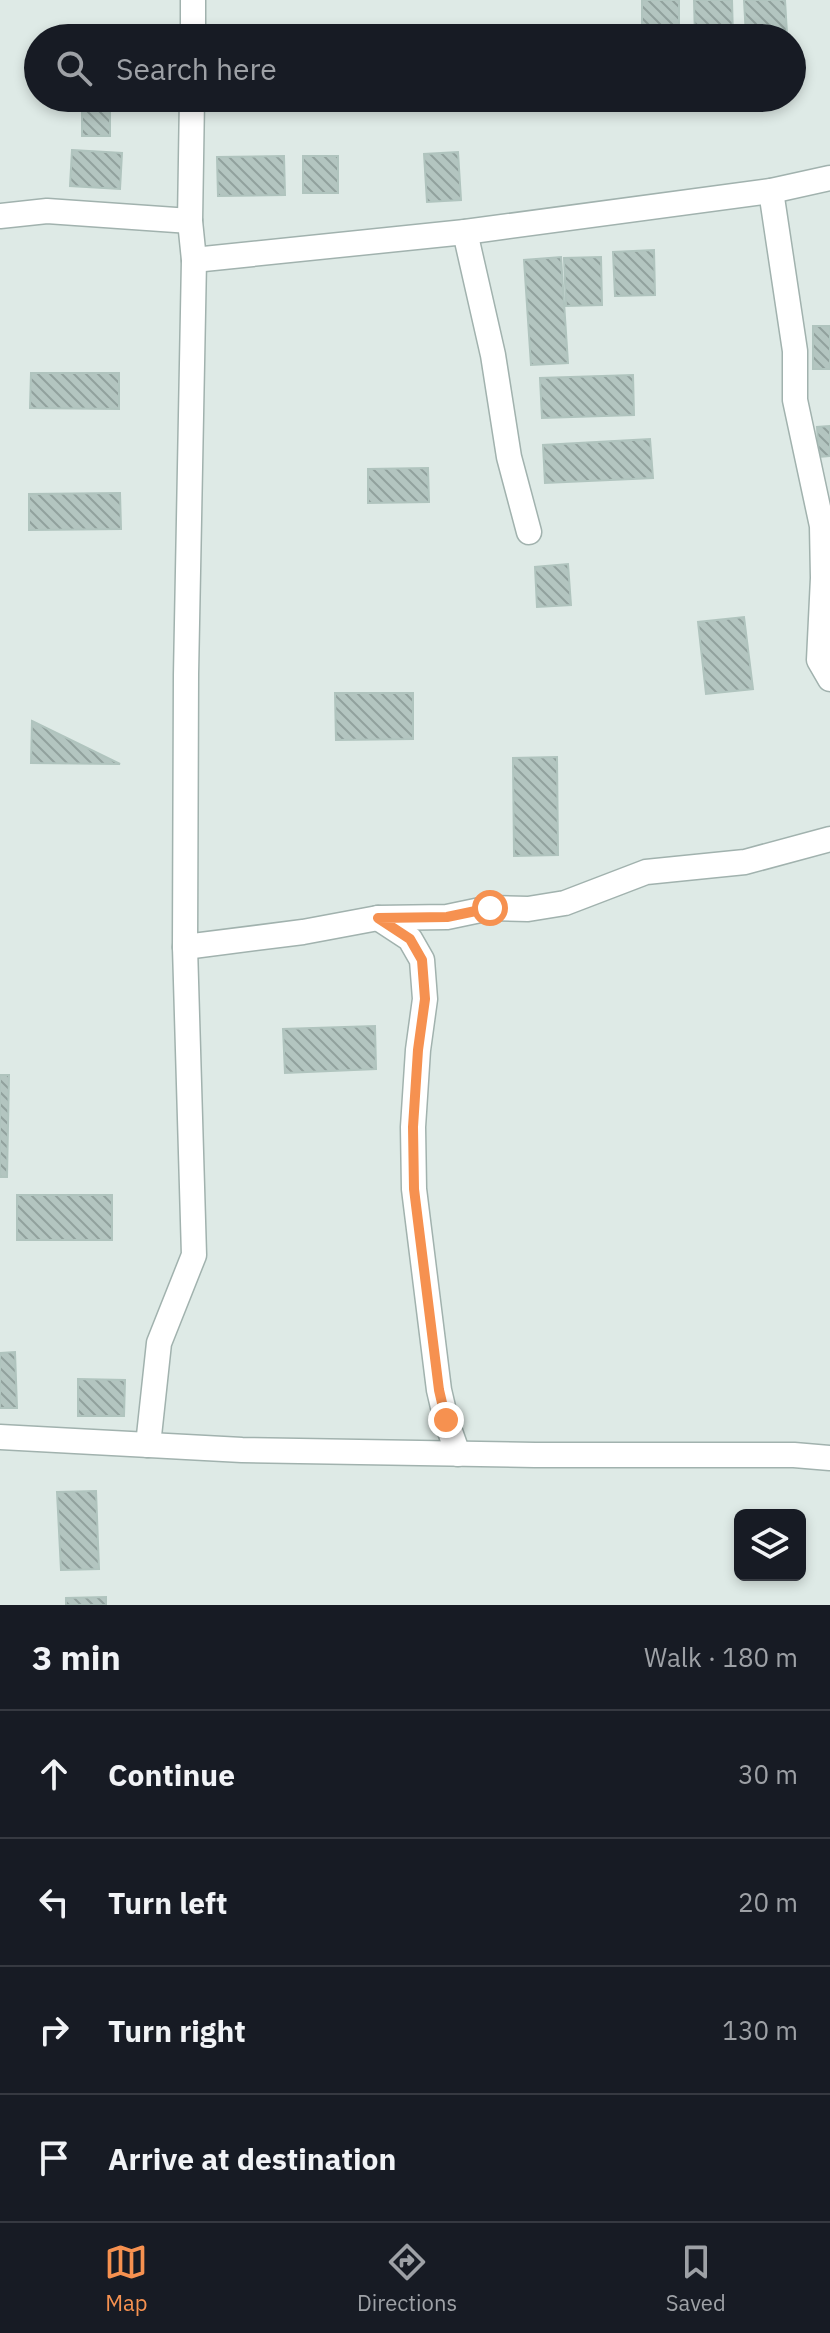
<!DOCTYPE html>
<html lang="en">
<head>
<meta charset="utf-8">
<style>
  :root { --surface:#171b24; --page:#20242c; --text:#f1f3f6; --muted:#9ea1a6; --line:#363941; --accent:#f69150 }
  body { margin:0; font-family:"IBM Plex Sans",sans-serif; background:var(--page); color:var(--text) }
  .controls { position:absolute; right:24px; bottom:24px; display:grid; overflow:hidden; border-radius:12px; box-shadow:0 4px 12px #0003 }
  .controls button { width:72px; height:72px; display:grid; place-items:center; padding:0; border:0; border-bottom:2px solid var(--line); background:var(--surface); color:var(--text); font:40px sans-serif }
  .stop { position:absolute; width:24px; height:24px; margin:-18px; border:6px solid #f69150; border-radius:50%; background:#fff }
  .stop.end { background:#f69150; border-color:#fff; box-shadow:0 2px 8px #0008 }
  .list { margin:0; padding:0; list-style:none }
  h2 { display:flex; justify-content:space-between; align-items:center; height:104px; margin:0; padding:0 32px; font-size:34px }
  h2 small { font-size:26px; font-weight:400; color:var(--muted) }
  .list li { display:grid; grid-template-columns:52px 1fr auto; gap:24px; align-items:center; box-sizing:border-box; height:128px; padding:0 32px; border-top:2px solid var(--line) }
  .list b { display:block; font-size:30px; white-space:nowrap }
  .list em { font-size:26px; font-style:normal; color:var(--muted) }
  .icon { flex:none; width:44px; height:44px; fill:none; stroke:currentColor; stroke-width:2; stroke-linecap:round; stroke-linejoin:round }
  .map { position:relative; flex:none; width:830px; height:1605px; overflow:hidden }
  .search { position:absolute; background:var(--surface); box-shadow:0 4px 12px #0003; left:24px; right:24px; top:24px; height:88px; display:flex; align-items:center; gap:20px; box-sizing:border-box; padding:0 28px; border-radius:44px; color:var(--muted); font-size:30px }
  .sheet { height:616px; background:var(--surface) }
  nav { display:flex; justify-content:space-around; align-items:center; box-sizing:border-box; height:112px; border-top:2px solid var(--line); background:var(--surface); font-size:22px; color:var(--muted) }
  nav a { display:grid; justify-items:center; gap:4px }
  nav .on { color:var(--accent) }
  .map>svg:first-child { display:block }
  .building { fill:url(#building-back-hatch); stroke:#b0c4be; stroke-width:2 }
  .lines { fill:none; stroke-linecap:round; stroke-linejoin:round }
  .minor-casing { stroke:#a1b2ae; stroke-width:27 }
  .minor { stroke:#fff; stroke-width:24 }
  .route { stroke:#f69150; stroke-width:10 }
</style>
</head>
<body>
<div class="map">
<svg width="830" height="1605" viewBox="0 0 830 1605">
  <defs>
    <pattern id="building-back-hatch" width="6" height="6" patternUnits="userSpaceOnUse" patternTransform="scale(2)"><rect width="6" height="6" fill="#b3c5c0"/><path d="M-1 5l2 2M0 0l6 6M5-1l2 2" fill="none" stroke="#91a19d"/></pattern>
  </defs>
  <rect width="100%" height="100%" fill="#deeae6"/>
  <!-- building -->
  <g class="building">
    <rect x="642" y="0" width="37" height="34"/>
    <path d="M694 0H732L733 38H695Z"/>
    <path d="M744 0H785L787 34 746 36Z"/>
    <rect x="82" y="98" width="28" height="38"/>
    <path d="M72 150 122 153 120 189 70 186Z"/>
    <path d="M458 152 461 200 427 202 424 154Z"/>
    <path d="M284 156 285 195 218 196 217 157Z"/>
    <rect x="303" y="156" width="35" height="37"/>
    <path d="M654 250 655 295 615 296 613 252Z"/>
    <path d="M561 257 568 363 531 365 524 260Z"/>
    <path d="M601 257 602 305 566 306 564 258Z"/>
    <rect x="813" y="326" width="17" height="43"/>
    <path d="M31 373H119V409L30 408Z"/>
    <path d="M633 375 634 415 542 418 540 378Z"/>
    <path d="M830 426V456L819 457 817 427Z"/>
    <path d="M650 439 653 478 545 483 543 445Z"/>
    <path d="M428 468 429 502 368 503V469Z"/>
    <path d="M120 493 121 529 29 530V494Z"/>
    <path d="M568 564 571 605 537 607 535 567Z"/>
    <path d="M744 617 753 689 706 694 698 622Z"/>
    <path d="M335 693H413V739L336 740Z"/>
    <path d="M32 721 120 764 31 763Z"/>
    <path d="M557 757 558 855 514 856 513 758Z"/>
    <path d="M375 1026 376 1069 285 1073 283 1029Z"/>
    <path d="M0 1075H9L7 1177H0Z"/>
    <rect x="17" y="1195" width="95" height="45"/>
    <path d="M15 1352 17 1408H0V1353Z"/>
    <path d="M78 1379 125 1380 124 1416H78Z"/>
    <path d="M96 1491 99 1569 61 1570 57 1492Z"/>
    <path d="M106 1597V1605H66V1598Z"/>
  </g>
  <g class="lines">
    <defs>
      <g id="minor">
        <path d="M193 38V0"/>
        <path d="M771 191 795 351V400L822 526 823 578 819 660 830 679"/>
        <path d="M0 216 47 211 190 221"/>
        <path d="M465 232 493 355 509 457 529 532"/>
        <path d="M194 260 465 232 771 191 830 178"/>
        <path d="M378 918 410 939 422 960 425 999 418 1050 413 1127 414 1189 439 1390 446 1420 458 1454"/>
        <path d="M185 947 303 932 378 918 447 917 490 908 528 909 565 903 646 872 745 862 830 839"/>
        <path d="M0 1437 242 1450 535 1455H794L830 1458"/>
        <path d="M148 1445 159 1343 194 1255 185 947 186 675 194 260 190 221 192 98"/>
      </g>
    </defs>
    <!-- minor casing -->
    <use href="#minor" class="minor-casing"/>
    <!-- minor -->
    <use href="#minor" class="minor"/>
  </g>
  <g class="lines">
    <!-- route -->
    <path class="route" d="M446 1420 439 1390 414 1189 413 1127 418 1050 425 999 422 960 410 939 378 918 447 917 490 908"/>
  </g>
</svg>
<div class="controls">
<button><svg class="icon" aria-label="layers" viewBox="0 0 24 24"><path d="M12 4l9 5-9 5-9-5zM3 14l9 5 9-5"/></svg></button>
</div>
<div class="stop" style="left:490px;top:908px"></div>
<div class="stop end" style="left:446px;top:1420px"></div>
<div class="search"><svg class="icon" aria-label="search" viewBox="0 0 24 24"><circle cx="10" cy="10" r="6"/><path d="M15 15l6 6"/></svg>Search here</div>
</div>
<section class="sheet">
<h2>3 min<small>Walk · 180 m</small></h2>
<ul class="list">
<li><svg class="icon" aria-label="ahead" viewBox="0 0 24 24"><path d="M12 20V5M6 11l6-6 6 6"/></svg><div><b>Continue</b></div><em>30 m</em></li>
<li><svg class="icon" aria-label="left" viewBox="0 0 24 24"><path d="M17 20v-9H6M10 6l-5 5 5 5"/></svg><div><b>Turn left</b></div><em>20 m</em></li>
<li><svg class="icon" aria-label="right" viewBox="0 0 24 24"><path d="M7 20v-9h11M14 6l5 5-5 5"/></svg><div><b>Turn right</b></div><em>130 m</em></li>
<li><svg class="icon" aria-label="arrive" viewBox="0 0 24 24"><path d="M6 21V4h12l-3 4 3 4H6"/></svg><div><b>Arrive at destination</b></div></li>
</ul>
</section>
<nav>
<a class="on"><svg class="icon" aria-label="map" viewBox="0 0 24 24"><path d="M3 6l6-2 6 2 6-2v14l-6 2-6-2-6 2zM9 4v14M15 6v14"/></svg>Map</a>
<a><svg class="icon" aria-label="directions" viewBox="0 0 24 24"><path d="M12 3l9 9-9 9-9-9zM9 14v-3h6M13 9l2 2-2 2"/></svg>Directions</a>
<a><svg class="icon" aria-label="saved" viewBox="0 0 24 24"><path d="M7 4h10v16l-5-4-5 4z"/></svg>Saved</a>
</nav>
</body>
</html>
